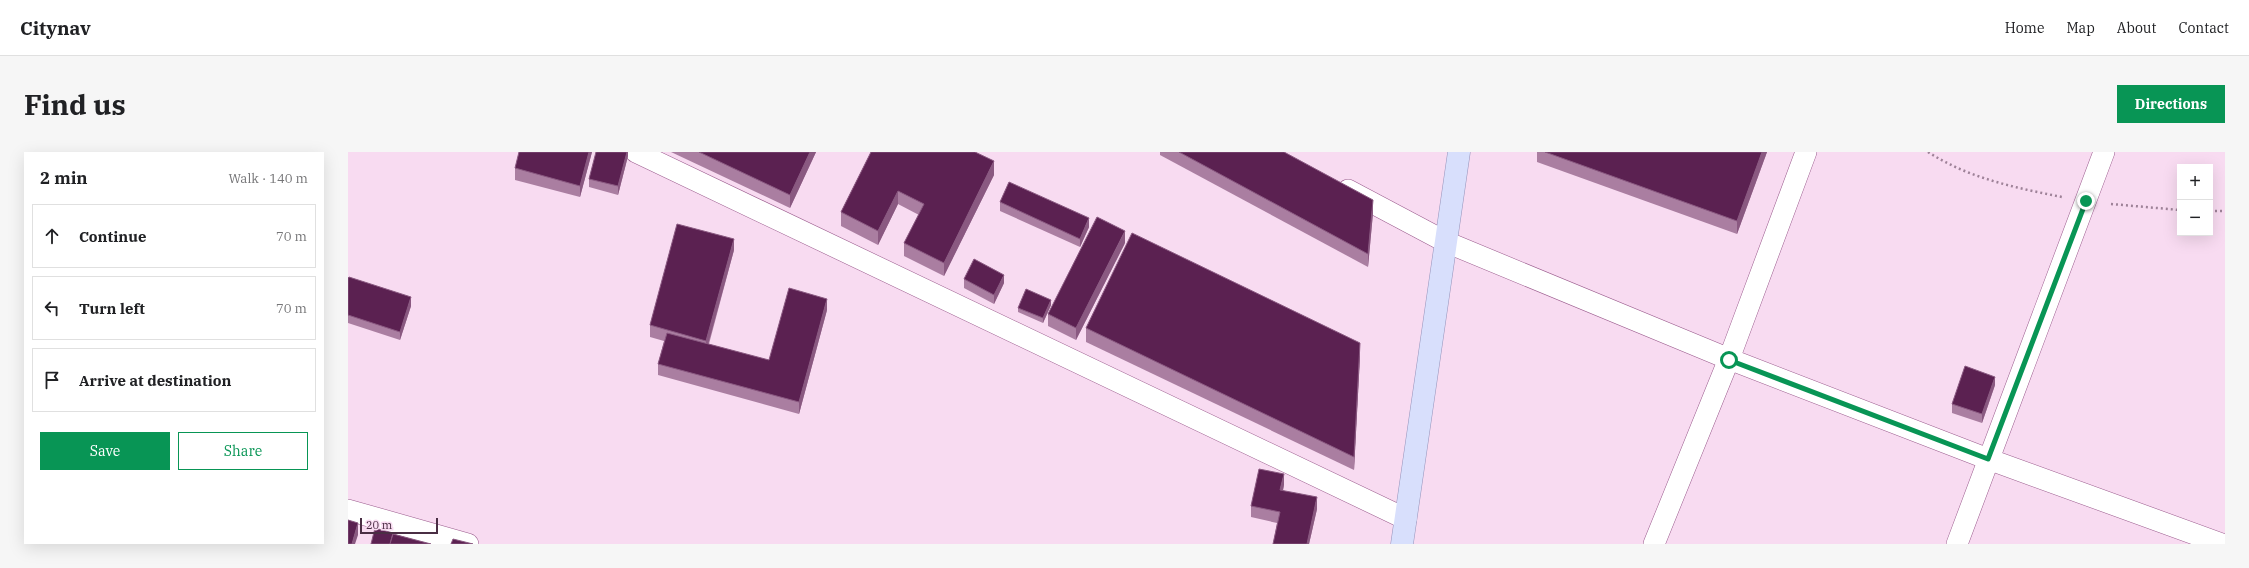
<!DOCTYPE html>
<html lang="en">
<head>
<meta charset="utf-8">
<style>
  :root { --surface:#fff; --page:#f6f6f6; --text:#202124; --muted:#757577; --line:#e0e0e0; --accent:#089555 }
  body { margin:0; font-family:"IBM Plex Serif",serif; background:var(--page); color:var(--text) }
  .controls { position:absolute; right:12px; top:12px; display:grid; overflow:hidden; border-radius:0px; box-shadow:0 4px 16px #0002 }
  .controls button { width:36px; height:36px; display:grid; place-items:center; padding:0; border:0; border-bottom:1px solid var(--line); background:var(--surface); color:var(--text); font:20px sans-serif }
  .scale { position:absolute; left:12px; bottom:10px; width:78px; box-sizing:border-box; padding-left:4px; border:2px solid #4a2e44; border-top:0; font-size:11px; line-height:14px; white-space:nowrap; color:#4a2e44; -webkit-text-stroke:3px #f8dbf1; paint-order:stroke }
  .stop { position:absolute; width:12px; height:12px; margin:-9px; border:3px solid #089555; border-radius:50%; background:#fff }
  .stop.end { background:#089555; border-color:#fff; box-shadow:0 1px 4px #0008 }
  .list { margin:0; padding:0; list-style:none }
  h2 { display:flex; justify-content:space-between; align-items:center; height:52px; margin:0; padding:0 16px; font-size:17px }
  h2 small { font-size:13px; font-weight:400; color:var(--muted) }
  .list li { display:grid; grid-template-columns:26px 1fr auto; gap:12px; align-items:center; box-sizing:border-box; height:64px; margin:0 8px 8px; padding:0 8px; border:1px solid var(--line); border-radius:0px }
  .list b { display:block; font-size:15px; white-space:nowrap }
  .list em { font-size:13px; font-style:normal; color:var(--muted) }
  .actions { display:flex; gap:8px; padding:12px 16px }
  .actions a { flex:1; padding:9px 0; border:1px solid var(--accent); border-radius:0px; text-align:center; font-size:14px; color:var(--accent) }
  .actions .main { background:var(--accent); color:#fff }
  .icon { flex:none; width:22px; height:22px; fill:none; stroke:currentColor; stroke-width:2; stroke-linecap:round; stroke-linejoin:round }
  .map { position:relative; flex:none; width:1877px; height:392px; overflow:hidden; border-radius:0px }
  header { display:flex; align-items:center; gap:24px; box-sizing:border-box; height:56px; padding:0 20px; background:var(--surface); border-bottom:1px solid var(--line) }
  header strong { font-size:19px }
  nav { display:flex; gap:22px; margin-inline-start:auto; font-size:14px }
  .intro { display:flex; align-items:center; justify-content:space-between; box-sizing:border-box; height:96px; padding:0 24px }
  h1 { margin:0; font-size:28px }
  .button { padding:10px 18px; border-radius:0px; background:var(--accent); color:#fff; font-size:14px; font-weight:700 }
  main { display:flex; gap:24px; padding:0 24px }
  aside { flex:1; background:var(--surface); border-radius:0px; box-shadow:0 4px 16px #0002 }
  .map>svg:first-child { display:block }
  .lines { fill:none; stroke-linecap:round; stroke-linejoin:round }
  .minor-casing { stroke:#9b5c8e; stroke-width:22 }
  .primary-casing { stroke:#9593ba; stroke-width:23 }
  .path { stroke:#9e8298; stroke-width:2.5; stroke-dasharray:2 3; stroke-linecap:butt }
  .minor { stroke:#fff; stroke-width:21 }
  .primary { stroke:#d8dffc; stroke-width:22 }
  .wall { fill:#aa7ea1 }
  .shaded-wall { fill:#8a5981 }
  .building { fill:#5b2151; stroke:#8a5981 }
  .route { stroke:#089555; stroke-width:5 }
</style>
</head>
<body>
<header>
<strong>Citynav</strong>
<nav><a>Home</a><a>Map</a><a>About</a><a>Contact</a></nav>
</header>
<div class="intro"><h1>Find us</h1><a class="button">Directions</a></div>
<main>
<aside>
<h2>2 min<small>Walk · 140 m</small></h2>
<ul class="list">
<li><svg class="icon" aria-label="ahead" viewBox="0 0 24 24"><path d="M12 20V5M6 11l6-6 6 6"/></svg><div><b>Continue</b></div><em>70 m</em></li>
<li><svg class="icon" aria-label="left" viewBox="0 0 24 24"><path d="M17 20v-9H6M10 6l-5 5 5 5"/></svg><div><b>Turn left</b></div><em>70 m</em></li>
<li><svg class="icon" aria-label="arrive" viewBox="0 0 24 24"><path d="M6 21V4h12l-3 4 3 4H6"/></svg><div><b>Arrive at destination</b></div></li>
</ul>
<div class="actions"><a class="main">Save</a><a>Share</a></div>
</aside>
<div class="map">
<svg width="1877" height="392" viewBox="0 0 1877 392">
  <rect width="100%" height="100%" fill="#f8dbf1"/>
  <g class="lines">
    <defs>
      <g id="minor">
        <path d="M288 0 1058 367"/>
        <path d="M1000 38 1098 90 1381 207 1640 307 1874 392"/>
        <path d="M0 358 120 392"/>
        <path d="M1306 392 1381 207 1458 0"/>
        <path d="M1609 392 1756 0"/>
      </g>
      <path id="primary" d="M1054 392 1111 0"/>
    </defs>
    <!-- minor casing -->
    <use href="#minor" class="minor-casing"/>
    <!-- primary casing -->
    <use href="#primary" class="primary-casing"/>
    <!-- path -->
    <g class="path">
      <path d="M1580 0C1620 26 1668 36 1714 45"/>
      <path d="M1763 52 1832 58"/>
      <path d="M1862 59H1877"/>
    </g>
    <!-- minor -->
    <use href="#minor" class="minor"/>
    <!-- primary -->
    <use href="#primary" class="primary"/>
  </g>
  <!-- wall -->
  <g class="wall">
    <path d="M244 0 232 45 167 28V16Z"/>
    <path d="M280 0V4L270 43 241 35V27Z"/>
    <path d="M323 0H468L442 56Z"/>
    <path d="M523 0 646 23 596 124 556 104V91L571 63 550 52 530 93 493 74V60Z"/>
    <path d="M812 0H936L1025 61 1020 115 812 3Z"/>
    <path d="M1189 0H1419L1389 82 1189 10Z"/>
    <path d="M652 50 741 75 732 95 652 59Z"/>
    <path d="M777 91 728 188 700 174V162Z"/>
    <path d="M386 98 361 192 421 208 479 158 451 262 310 223V212L316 189 302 185V173Z"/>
    <path d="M0 126 63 154 52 188 0 171Z"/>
    <path d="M616 127 656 131 646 152 616 136Z"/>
    <path d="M703 153 695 171 670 160V156Z"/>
    <path d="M738 176 1012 204 1006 318 738 190Z"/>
    <path d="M1647 233 1634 271 1604 261V252Z"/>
    <path d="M936 333 935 339 969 357 961 392H925L929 371 903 365V354Z"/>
  </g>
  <!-- shaded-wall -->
  <g class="shaded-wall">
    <path d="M241 0H244L232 45V34Z"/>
    <path d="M279 0H280V4L270 43V34Z"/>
    <path d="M462 0H468L442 56V43Z"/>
    <path d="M1414 0H1419L1389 82V69Z"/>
    <path d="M646 9V23L596 124V111Z"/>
    <path d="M550 39V52L530 93V79Z"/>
    <path d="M1025 48V61L1020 115V102Z"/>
    <path d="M741 66V75L732 95V87Z"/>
    <path d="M777 79V91L728 188V176Z"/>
    <path d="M386 87V98L358 200V189Z"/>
    <path d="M656 123V131L646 152V143Z"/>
    <path d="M63 145V154L52 188V180Z"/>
    <path d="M479 147V158L451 262V250Z"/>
    <path d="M703 148V153L695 171V166Z"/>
    <path d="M1012 191V204L1006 318V305Z"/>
    <path d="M1647 225V233L1634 271V262Z"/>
    <path d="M936 322V333L932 350V338Z"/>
    <path d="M969 345V357L961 392H959Z"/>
    <path d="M10 371V383L7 392H4Z"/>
  </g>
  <!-- building -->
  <g class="building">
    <path d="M171 0H241L232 34 167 16Z"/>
    <path d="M248 0H279L270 34 241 27Z"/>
    <path d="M351 0H462L442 43Z"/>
    <path d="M523 0H627L646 9 596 111 556 91 576 52 550 39 530 79 493 60Z"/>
    <path d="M831 0H936L1025 48 1020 102Z"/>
    <path d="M1197 0H1414L1389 69Z"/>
    <path d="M661 30 741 66 732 87 652 50Z"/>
    <path d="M749 65 777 79 728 176 700 162Z"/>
    <path d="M329 72 386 87 358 189 302 173Z"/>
    <path d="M784 81 1012 191 1006 305 738 176Z"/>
    <path d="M626 107 656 123 646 143 616 127Z"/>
    <path d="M1 125 63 145 52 180 0 163V126Z"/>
    <path d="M441 136 479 147 451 250 310 212 319 181 421 208Z"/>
    <path d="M678 137 703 148 695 166 670 156Z"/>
    <path d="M1617 214 1647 225 1634 262 1604 252Z"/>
    <path d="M911 317 936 322 932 338 969 345 959 392H925L932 360 903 354Z"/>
    <path d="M0 368 10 371 4 392H0Z"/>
    <path d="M27 376 45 381 42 392H23Z"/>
    <path d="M45 382 83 392H42Z"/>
    <path d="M105 387 125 392H103Z"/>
  </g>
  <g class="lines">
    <!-- route -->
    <path class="route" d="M1381 208 1640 307 1738 49"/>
  </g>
</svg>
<div class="controls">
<button>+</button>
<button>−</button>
</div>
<div class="scale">20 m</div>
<div class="stop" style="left:1381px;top:208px"></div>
<div class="stop end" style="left:1738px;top:49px"></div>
</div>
</main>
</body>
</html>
